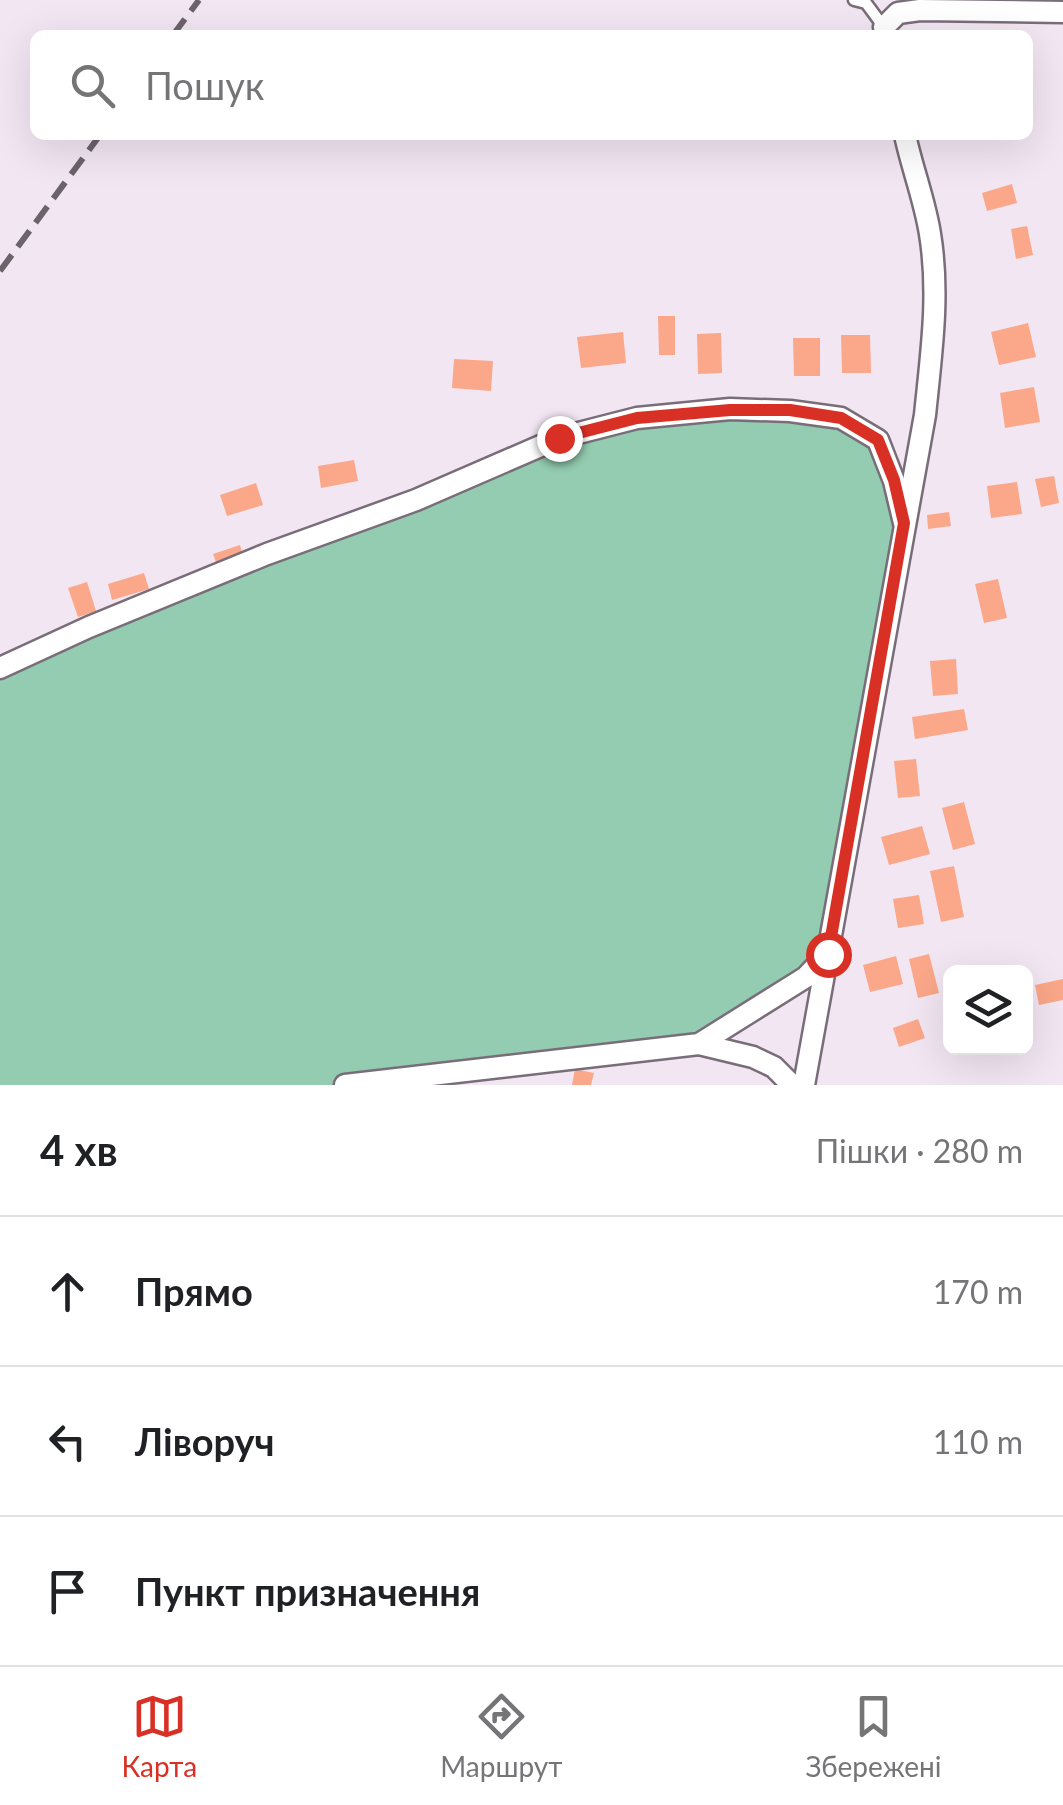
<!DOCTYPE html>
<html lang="uk">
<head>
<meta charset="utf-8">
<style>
  :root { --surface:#fff; --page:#f2f2f2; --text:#202124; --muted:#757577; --line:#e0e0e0; --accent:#d93025 }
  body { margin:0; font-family:Lato,sans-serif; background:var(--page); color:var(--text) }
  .controls { position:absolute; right:30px; bottom:30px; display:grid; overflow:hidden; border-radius:15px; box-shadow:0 10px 40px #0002 }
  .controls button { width:90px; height:90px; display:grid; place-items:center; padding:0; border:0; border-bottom:2px solid var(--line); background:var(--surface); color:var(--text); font:50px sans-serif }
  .stop { position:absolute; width:30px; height:30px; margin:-22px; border:8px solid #d93025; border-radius:50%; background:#fff }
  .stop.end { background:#d93025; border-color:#fff; box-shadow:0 2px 10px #0008 }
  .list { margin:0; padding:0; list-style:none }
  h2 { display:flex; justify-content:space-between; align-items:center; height:130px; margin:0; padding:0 40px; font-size:42px }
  h2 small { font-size:32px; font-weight:400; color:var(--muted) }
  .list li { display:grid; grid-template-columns:65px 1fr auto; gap:30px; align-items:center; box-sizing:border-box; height:150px; padding:0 40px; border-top:2px solid var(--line) }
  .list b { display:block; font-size:38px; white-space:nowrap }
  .list em { font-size:32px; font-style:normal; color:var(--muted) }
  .icon { flex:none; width:55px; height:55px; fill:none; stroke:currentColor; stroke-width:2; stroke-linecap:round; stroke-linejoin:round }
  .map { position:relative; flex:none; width:1063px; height:1085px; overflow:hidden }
  .search { position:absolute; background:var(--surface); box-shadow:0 10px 40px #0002; left:30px; right:30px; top:30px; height:110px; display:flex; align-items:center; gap:25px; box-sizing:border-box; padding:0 35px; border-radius:15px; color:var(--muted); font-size:38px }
  .sheet { height:580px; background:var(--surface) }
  nav { display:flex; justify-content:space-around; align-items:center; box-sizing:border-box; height:140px; border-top:2px solid var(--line); background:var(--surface); font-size:28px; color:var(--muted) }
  nav a { display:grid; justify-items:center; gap:5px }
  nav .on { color:var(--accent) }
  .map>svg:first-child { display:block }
  .pitch { fill:#93ccb0 }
  .building { fill:#fba789 }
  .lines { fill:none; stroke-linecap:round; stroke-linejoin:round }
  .service-casing { stroke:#796d79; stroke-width:15 }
  .minor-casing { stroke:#796d79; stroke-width:25 }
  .service { stroke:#fff; stroke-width:10 }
  .minor { stroke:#fff; stroke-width:20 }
  .rail { stroke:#6b636a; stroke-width:6; stroke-dasharray:20 10; stroke-linecap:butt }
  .route { stroke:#d93025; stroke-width:12 }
</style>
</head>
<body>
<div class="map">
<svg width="1063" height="1085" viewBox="0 0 1063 1085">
  <rect width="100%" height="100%" fill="#f3e6f3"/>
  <!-- pitch -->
  <path class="pitch" d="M790 411 878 440 904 523 827 955 698 1044 345 1085H0V668L637 418Z"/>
  <!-- building -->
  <g class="building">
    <path d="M1012 184 1017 203 987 211 982 193Z"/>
    <path d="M1027 226 1033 255 1016 259 1011 229Z"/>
    <path d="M658 316H675V355H659Z"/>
    <path d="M1028 323 1036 357 999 365 991 332Z"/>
    <path d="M623 332 626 363 581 368 577 337Z"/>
    <path d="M721 333 722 373 698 374 697 334Z"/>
    <path d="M841 335H870L871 373H842Z"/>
    <path d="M793 338H820V376H794Z"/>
    <path d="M454 359 493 361 491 391 452 388Z"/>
    <path d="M1034 387 1040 422 1005 428 1000 393Z"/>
    <path d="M354 460 358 481 321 488 318 466Z"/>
    <path d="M1054 476 1059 503 1041 507 1035 479Z"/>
    <path d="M1017 482 1022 514 991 518 987 486Z"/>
    <path d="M256 483 263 505 227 516 220 495Z"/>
    <path d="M949 512 951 526 928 529 927 515Z"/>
    <path d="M240 545 243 556 217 565 213 554Z"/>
    <path d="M144 573 149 589 112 600 108 584Z"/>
    <path d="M998 579 1007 618 984 623 975 584Z"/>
    <path d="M87 582 96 611 78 617 68 588Z"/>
    <path d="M956 659 958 694 933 696 930 661Z"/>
    <path d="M964 709 968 730 915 739 912 717Z"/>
    <path d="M916 759 920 796 898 798 894 761Z"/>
    <path d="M964 802 975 844 953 850 942 808Z"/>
    <path d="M922 826 930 854 889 865 881 837Z"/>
    <path d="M954 866 964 917 941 922 930 871Z"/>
    <path d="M919 895 924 924 898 928 893 899Z"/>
    <path d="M929 954 939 993 918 998 909 959Z"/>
    <path d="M896 956 903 984 870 992 863 965Z"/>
    <path d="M1063 979V1000L1039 1005 1035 985Z"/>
    <path d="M918 1019 925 1038 899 1047 893 1028Z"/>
    <path d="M575 1069 594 1073 591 1085H572Z"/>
  </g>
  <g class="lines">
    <defs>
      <path id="service" d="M854 0 866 3 883 26"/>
      <g id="minor">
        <path d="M886 35 884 27 898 13 920 10 1063 12"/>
        <path d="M0 668 89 627 267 554 416 500 559 438 637 418 730 409 790 411 841 418 878 440 894 481 904 523"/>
        <path d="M699 1044 753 1057 774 1067 792 1085"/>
        <path d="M345 1085 699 1044 806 977 827 955"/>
        <path d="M804 1085 925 415C931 355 940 295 930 234 925 201 912 168 905 135"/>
      </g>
    </defs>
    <!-- service casing -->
    <use href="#service" class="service-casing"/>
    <!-- minor casing -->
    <use href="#minor" class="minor-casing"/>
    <!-- service -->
    <use href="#service" class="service"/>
    <!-- minor -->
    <use href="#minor" class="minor"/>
    <!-- rail -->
    <g class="rail">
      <path d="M173 35 199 0"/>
      <path d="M0 271 100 135"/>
    </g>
  </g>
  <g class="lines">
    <!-- route -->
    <path class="route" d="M559 438 637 418 730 410H790L841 418 878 440 894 480 904 523 828 954"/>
  </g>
</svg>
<div class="controls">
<button><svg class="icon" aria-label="layers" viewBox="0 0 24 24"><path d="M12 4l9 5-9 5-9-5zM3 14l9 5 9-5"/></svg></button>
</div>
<div class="stop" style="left:828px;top:954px"></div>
<div class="stop end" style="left:559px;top:438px"></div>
<div class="search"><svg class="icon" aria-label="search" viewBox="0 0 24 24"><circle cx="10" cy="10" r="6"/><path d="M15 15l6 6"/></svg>Пошук</div>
</div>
<section class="sheet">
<h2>4 хв<small>Пішки · 280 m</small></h2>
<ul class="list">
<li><svg class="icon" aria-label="ahead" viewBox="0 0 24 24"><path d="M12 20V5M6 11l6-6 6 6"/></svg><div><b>Прямо</b></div><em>170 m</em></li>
<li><svg class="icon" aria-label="left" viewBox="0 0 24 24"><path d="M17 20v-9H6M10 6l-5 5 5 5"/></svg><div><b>Ліворуч</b></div><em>110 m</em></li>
<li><svg class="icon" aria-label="arrive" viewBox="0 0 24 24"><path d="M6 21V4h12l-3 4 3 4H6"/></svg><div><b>Пункт призначення</b></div></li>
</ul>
</section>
<nav>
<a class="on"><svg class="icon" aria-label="map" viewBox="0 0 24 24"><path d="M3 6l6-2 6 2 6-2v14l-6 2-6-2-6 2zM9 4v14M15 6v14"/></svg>Карта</a>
<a><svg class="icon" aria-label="directions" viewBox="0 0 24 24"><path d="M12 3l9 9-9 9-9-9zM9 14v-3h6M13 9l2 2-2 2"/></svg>Маршрут</a>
<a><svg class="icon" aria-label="saved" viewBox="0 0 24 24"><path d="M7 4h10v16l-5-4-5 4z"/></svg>Збережені</a>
</nav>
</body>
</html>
